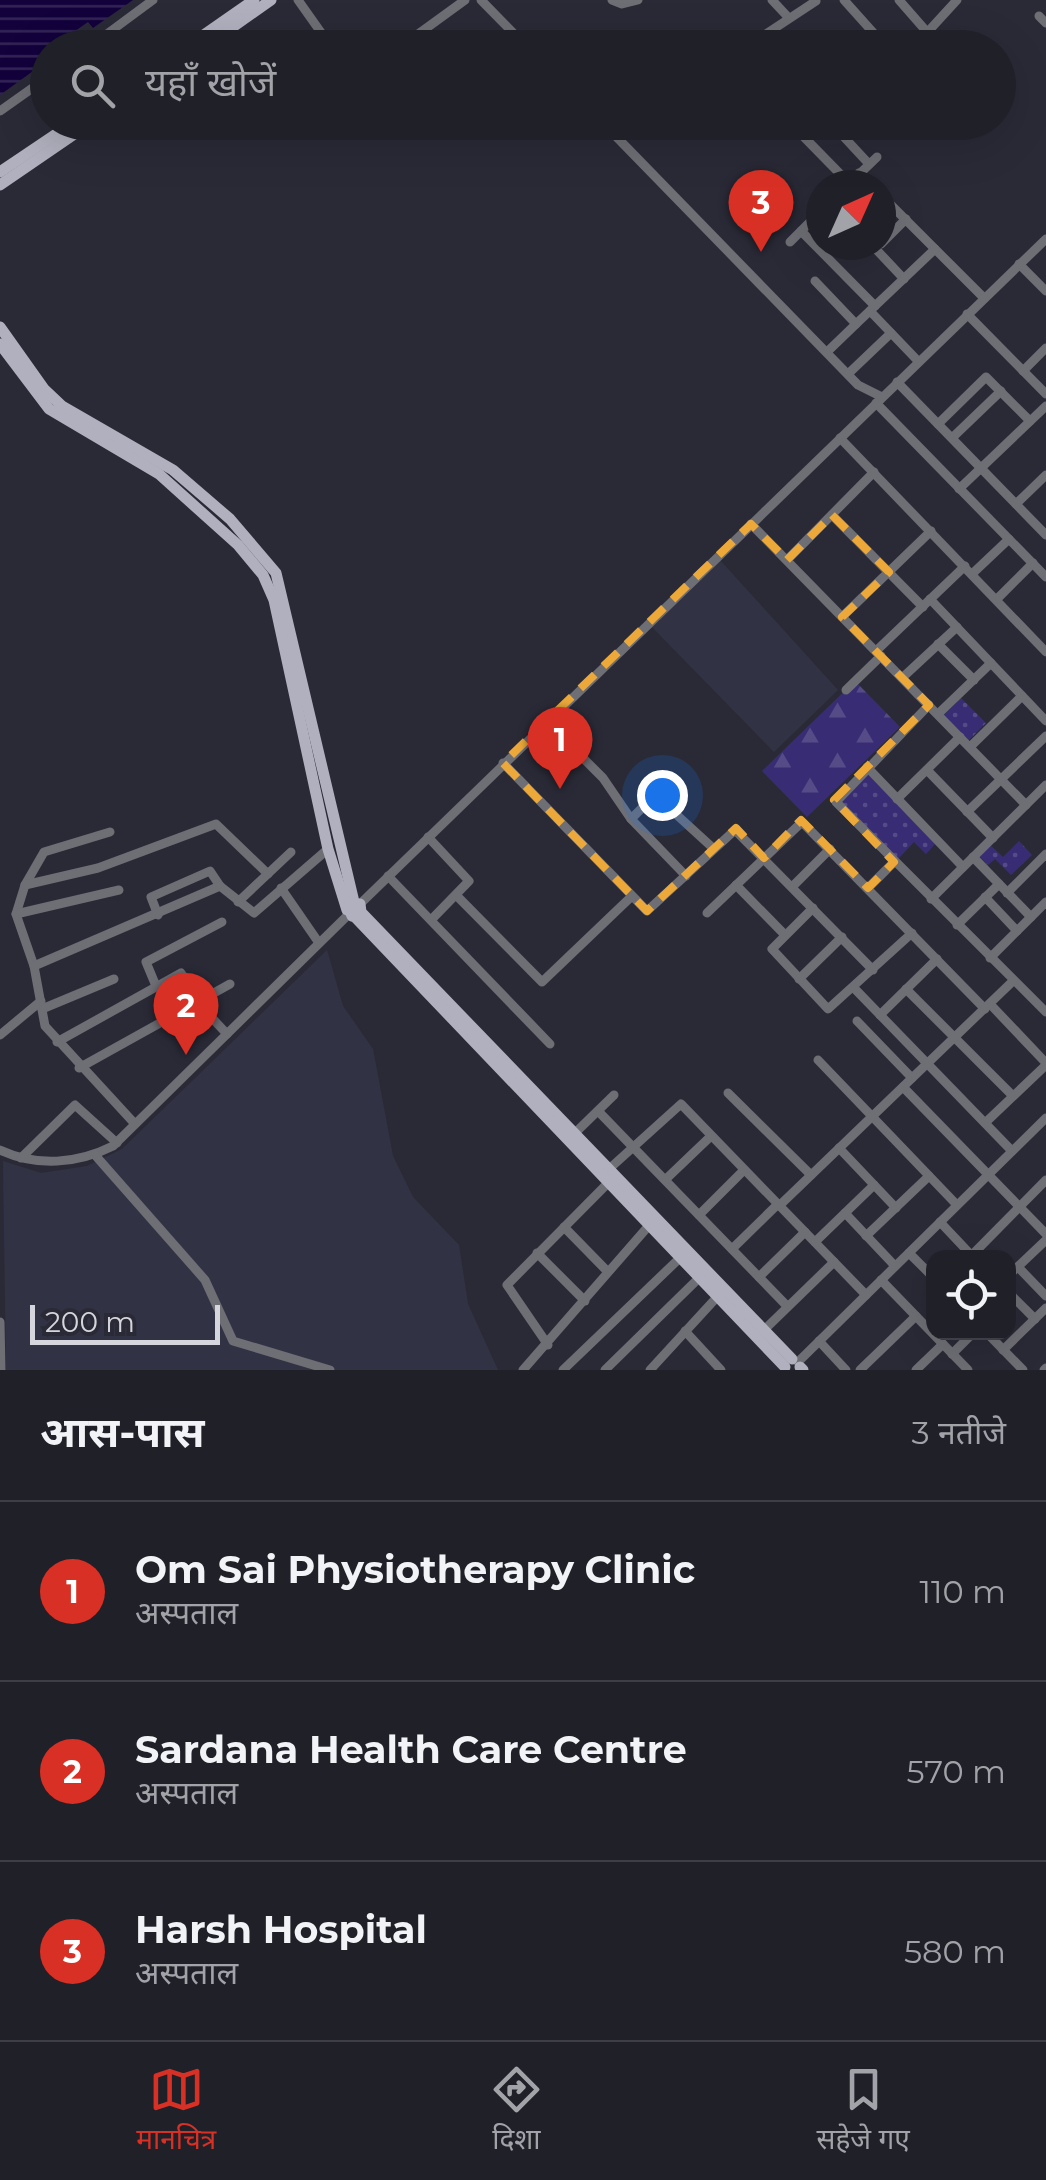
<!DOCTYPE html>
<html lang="hi">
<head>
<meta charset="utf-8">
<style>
  :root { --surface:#202029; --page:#282831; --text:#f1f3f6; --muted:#a2a3a8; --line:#3d3e46; --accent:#d93025 }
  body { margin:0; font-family:Montserrat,"Noto Sans Devanagari",sans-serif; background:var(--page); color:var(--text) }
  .controls { position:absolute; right:30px; bottom:30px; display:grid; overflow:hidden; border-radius:20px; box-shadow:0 10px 40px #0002 }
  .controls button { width:90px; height:90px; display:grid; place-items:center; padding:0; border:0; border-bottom:2px solid var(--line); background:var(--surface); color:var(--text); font:50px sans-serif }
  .compass { position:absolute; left:806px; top:170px; width:90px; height:90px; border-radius:50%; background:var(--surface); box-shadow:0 10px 40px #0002; rotate:45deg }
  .scale { position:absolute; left:30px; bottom:25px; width:190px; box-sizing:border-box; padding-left:10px; border:5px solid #d5d5dd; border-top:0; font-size:28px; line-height:35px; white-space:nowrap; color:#d5d5dd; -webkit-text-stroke:8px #2a2a37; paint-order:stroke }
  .you { position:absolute; left:662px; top:795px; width:35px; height:35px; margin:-25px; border:8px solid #fff; border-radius:50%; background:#1a73e8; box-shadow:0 0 0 15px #1a73e833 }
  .badge { display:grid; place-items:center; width:65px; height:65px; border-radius:50%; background:var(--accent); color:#fff; font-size:32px; font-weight:700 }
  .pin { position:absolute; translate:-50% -82px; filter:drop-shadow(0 2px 5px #0008) }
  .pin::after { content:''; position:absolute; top:52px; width:35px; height:30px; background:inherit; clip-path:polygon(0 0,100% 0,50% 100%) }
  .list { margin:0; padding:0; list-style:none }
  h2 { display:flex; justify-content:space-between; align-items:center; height:130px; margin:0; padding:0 40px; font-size:42px }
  h2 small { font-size:32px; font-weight:400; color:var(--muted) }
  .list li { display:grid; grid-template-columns:65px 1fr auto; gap:30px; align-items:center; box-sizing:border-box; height:180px; padding:0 40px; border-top:2px solid var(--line) }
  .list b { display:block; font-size:38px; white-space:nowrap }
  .list p { margin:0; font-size:32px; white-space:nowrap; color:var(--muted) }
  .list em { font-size:32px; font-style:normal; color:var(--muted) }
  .icon { flex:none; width:55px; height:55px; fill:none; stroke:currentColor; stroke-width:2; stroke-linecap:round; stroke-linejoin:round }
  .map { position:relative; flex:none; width:1046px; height:1370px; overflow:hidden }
  .search { position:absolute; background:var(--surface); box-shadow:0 10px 40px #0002; left:30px; right:30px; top:30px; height:110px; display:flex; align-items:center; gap:25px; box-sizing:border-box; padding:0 35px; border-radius:55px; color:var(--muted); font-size:38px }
  .sheet { height:670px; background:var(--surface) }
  nav { display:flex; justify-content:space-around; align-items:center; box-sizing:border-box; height:140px; border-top:2px solid var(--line); background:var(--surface); font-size:28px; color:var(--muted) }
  nav a { display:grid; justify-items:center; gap:5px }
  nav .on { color:var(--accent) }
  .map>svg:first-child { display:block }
  .built { fill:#323245 }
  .grass { fill:url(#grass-dots) }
  .forest { fill:url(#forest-firs) }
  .water { fill:url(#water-rules) }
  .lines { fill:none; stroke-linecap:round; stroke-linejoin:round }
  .minor { stroke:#6e6e75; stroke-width:9 }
  .major { stroke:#b0b0be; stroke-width:11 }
  .marked { fill:none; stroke:#eca93a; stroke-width:8; stroke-dasharray:20 12; stroke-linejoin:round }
</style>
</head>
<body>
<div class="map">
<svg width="1046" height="1370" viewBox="0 0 1046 1370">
  <defs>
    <pattern id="grass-dots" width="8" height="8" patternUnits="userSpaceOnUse" patternTransform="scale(2.5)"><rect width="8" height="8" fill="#382d74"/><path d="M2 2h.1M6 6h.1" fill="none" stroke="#544b87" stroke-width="1.8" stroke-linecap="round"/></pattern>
    <pattern id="forest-firs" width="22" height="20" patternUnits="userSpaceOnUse" patternTransform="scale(2.5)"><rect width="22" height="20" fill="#382d74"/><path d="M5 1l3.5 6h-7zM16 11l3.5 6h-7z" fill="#544b87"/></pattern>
    <pattern id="water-rules" width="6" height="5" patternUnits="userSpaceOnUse" patternTransform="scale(2.5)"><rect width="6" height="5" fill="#12013b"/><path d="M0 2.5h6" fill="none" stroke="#342557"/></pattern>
  </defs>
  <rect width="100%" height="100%" fill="#2a2a37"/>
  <!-- built -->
  <g class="built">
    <path d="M719 559 838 690 774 752 648 623Z"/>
    <path d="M327 950 343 1006 373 1049 393 1156 413 1197 459 1245 468 1304 498 1370H6L3 1161 41 1173 87 1166 122 1149Z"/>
  </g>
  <!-- grass -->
  <g class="grass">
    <path d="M961 698 986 723 969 740 944 715Z"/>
    <path d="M866 771 935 844 926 854 914 842 898 859 839 799Z"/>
    <path d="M1019 841 1032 855 1011 875 995 859 988 865 976 853 987 842 1003 857Z"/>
  </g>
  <!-- forest -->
  <path class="forest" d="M855 681 900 727 807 817 762 771Z"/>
  <!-- water -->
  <path class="water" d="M0 0H133L93 28 88 22 68 36 73 43 48 48 47 61 0 95Z"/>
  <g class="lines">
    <!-- minor -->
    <g class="minor">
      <path d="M298 0 332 48"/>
      <path d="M481 0 528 48"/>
      <path d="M612 0 622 4 638 0"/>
      <path d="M772 0 787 16"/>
      <path d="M844 0 887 48"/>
      <path d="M899 0 927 32"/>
      <path d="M1039 16 1046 23"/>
      <path d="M88 48 153 0"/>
      <path d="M399 48 465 0"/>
      <path d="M773 48 766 34 816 1"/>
      <path d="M807 48 827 38 833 48"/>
      <path d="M913 48 957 0"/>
      <path d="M0 111 48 77"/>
      <path d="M602 122 858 385 882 397"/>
      <path d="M809 122 800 133 849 183"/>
      <path d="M830 122 869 164"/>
      <path d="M850 122 859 131 870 122"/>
      <path d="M859 173 871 185"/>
      <path d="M848 185 877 157"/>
      <path d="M881 195 984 298"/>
      <path d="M801 231 875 306"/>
      <path d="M790 242 821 211"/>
      <path d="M881 244 906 219"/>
      <path d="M872 245 904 279"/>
      <path d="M1019 264 1046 291"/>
      <path d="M815 281 856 324 935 249"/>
      <path d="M870 311 918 361"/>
      <path d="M967 314 1046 394"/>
      <path d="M827 352 856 324"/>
      <path d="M1023 371 1046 348"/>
      <path d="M848 374 891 333"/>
      <path d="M897 382 1046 535"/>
      <path d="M876 403 1046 577"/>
      <path d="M938 424 986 377 1030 421"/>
      <path d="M840 438 1046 652"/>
      <path d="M952 438 1001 391"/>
      <path d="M959 489 1046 406"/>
      <path d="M1016 504 1046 475"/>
      <path d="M832 515 923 607"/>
      <path d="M751 524 1026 805"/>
      <path d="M787 560 874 472"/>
      <path d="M972 574 1009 539"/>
      <path d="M930 599 1046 721"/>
      <path d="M997 599 1033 563"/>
      <path d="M842 617 931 531"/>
      <path d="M938 644 974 680"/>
      <path d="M876 651 965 566"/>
      <path d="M902 678 957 627"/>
      <path d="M846 690 881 656"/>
      <path d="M929 705 836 802 1046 1012"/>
      <path d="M938 714 991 663"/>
      <path d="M546 721 603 778 631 819"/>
      <path d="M970 747 1022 696"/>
      <path d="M503 763 647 911 735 830 873 970"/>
      <path d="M867 767 963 867"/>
      <path d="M927 770 993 838"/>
      <path d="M897 799 960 737"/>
      <path d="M967 812 1046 736"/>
      <path d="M110 832 44 852 25 885 16 914 34 966 45 1026 135 1124"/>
      <path d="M428 837 469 881 431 920"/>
      <path d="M973 857 1031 917 990 958"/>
      <path d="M388 876 550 1044"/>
      <path d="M686 876 631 819 655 795 714 849"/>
      <path d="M25 885 98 868 216 824 268 874"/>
      <path d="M736 885 785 935"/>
      <path d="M792 887 830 849"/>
      <path d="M281 888 319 943"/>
      <path d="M868 888 894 862"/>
      <path d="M1007 893 1046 854"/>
      <path d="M456 895 542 982 632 896"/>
      <path d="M985 897 1017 931"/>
      <path d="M931 899 1046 785"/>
      <path d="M238 902 291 852"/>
      <path d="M360 904 1046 239"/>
      <path d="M813 908 772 949 828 1009 912 933"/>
      <path d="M707 913 802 822 985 1009"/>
      <path d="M16 914 119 890"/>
      <path d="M158 915 151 897 210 871 220 886 254 913 328 849"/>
      <path d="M1031 917 1046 902"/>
      <path d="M957 925 999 884"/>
      <path d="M34 966 220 886"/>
      <path d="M799 979 842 937"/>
      <path d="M156 986 146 962 222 922"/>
      <path d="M854 988 1012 1151"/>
      <path d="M906 989 1013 1096"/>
      <path d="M197 1002 227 1034"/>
      <path d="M990 1004 1046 1063"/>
      <path d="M42 1009 114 979"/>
      <path d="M880 1015 937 959"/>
      <path d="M857 1021 912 1078"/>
      <path d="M0 1035 41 1001"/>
      <path d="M57 1042 181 973 200 1000"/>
      <path d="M818 1060 957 1205"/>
      <path d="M79 1068 230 984"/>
      <path d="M903 1087 1046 1234"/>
      <path d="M728 1093 811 1175"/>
      <path d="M598 1111 787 1306"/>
      <path d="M985 1123 1046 1065"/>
      <path d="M575 1133 614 1095"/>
      <path d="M839 1148 896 1208"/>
      <path d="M0 1150C37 1167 77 1164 113 1146L349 914"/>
      <path d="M95 1155 205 1280 233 1341 330 1370"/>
      <path d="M21 1158 75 1105 117 1143"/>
      <path d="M609 1169 681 1104 866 1295"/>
      <path d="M665 1180 711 1136"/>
      <path d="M779 1206 1013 981"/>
      <path d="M845 1213 895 1266"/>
      <path d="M699 1215 744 1170"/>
      <path d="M940 1222 974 1258"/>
      <path d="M564 1227 607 1271"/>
      <path d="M866 1236 929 1176"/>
      <path d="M815 1242 874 1185"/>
      <path d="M732 1249 778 1204"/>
      <path d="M537 1253 585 1301"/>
      <path d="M909 1253 934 1278"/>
      <path d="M972 1255 1046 1180"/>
      <path d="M1018 1267 1046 1296"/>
      <path d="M1008 1276 1046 1240"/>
      <path d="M759 1277 805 1232"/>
      <path d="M881 1280 968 1370"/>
      <path d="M1008 1292 1035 1319"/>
      <path d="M0 1322 1 1370"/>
      <path d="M764 1330 834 1262"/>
      <path d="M685 1331 721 1370"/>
      <path d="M986 1332 1023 1370"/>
      <path d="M819 1341 846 1370"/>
      <path d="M548 1345 507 1285 609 1182"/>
      <path d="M1003 1350 1046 1308"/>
      <path d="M952 1354 974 1332"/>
      <path d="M798 1362 1046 1118"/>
      <path d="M523 1370 652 1222"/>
      <path d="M563 1370 683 1255"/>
      <path d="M605 1370 700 1277"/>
      <path d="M650 1370 718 1296"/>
      <path d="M860 1370 916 1316"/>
      <path d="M916 1370 943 1344"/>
      <path d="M1044 1370 1046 1368"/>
    </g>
    <!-- major -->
    <g class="major">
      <path d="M185 48 254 0"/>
      <path d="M203 48 271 0"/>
      <path d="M0 172 74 122"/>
      <path d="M0 185 92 122"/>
      <path d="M0 327 44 389 62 406 173 470 230 519 276 573 354 902"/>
      <path d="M0 344 49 409 159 474 238 545 263 575 274 600 328 849 347 910"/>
      <path d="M361 912 352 916 348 906 360 904 361 912 792 1359"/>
      <path d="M354 916 785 1367"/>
      <path d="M800 1367 803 1370"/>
    </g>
  </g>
  <!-- marked area -->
  <path class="marked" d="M832 515 889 572 842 617 929 705 834 800 894 862 868 888 801 820 764 858 736 828 647 911 503 763 751 524 787 560Z"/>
</svg>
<div class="controls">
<button><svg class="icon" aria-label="locate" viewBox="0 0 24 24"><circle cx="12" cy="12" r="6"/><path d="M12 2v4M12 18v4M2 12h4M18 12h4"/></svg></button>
</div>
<svg class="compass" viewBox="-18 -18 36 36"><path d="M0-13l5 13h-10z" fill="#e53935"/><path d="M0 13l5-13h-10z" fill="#a2a3a8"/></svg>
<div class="scale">200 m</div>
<div class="you"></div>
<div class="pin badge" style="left:560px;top:789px">1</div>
<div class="pin badge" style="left:186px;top:1055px">2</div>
<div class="pin badge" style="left:761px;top:252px">3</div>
<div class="search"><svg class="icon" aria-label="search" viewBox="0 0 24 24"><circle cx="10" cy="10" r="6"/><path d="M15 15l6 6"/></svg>यहाँ खोजें</div>
</div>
<section class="sheet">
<h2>आस-पास<small>3 नतीजे</small></h2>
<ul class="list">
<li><span class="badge">1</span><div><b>Om Sai Physiotherapy Clinic</b><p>अस्पताल</p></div><em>110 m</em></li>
<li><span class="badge">2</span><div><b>Sardana Health Care Centre</b><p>अस्पताल</p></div><em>570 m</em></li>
<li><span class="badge">3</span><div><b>Harsh Hospital</b><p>अस्पताल</p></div><em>580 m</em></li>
</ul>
</section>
<nav>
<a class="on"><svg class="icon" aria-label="map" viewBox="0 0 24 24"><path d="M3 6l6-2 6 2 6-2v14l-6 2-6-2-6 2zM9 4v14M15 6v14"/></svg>मानचित्र</a>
<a><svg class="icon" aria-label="directions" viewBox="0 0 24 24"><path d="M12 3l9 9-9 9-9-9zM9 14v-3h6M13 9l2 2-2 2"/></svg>दिशा</a>
<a><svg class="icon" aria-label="saved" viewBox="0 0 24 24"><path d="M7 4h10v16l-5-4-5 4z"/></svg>सहेजे गए</a>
</nav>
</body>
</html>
